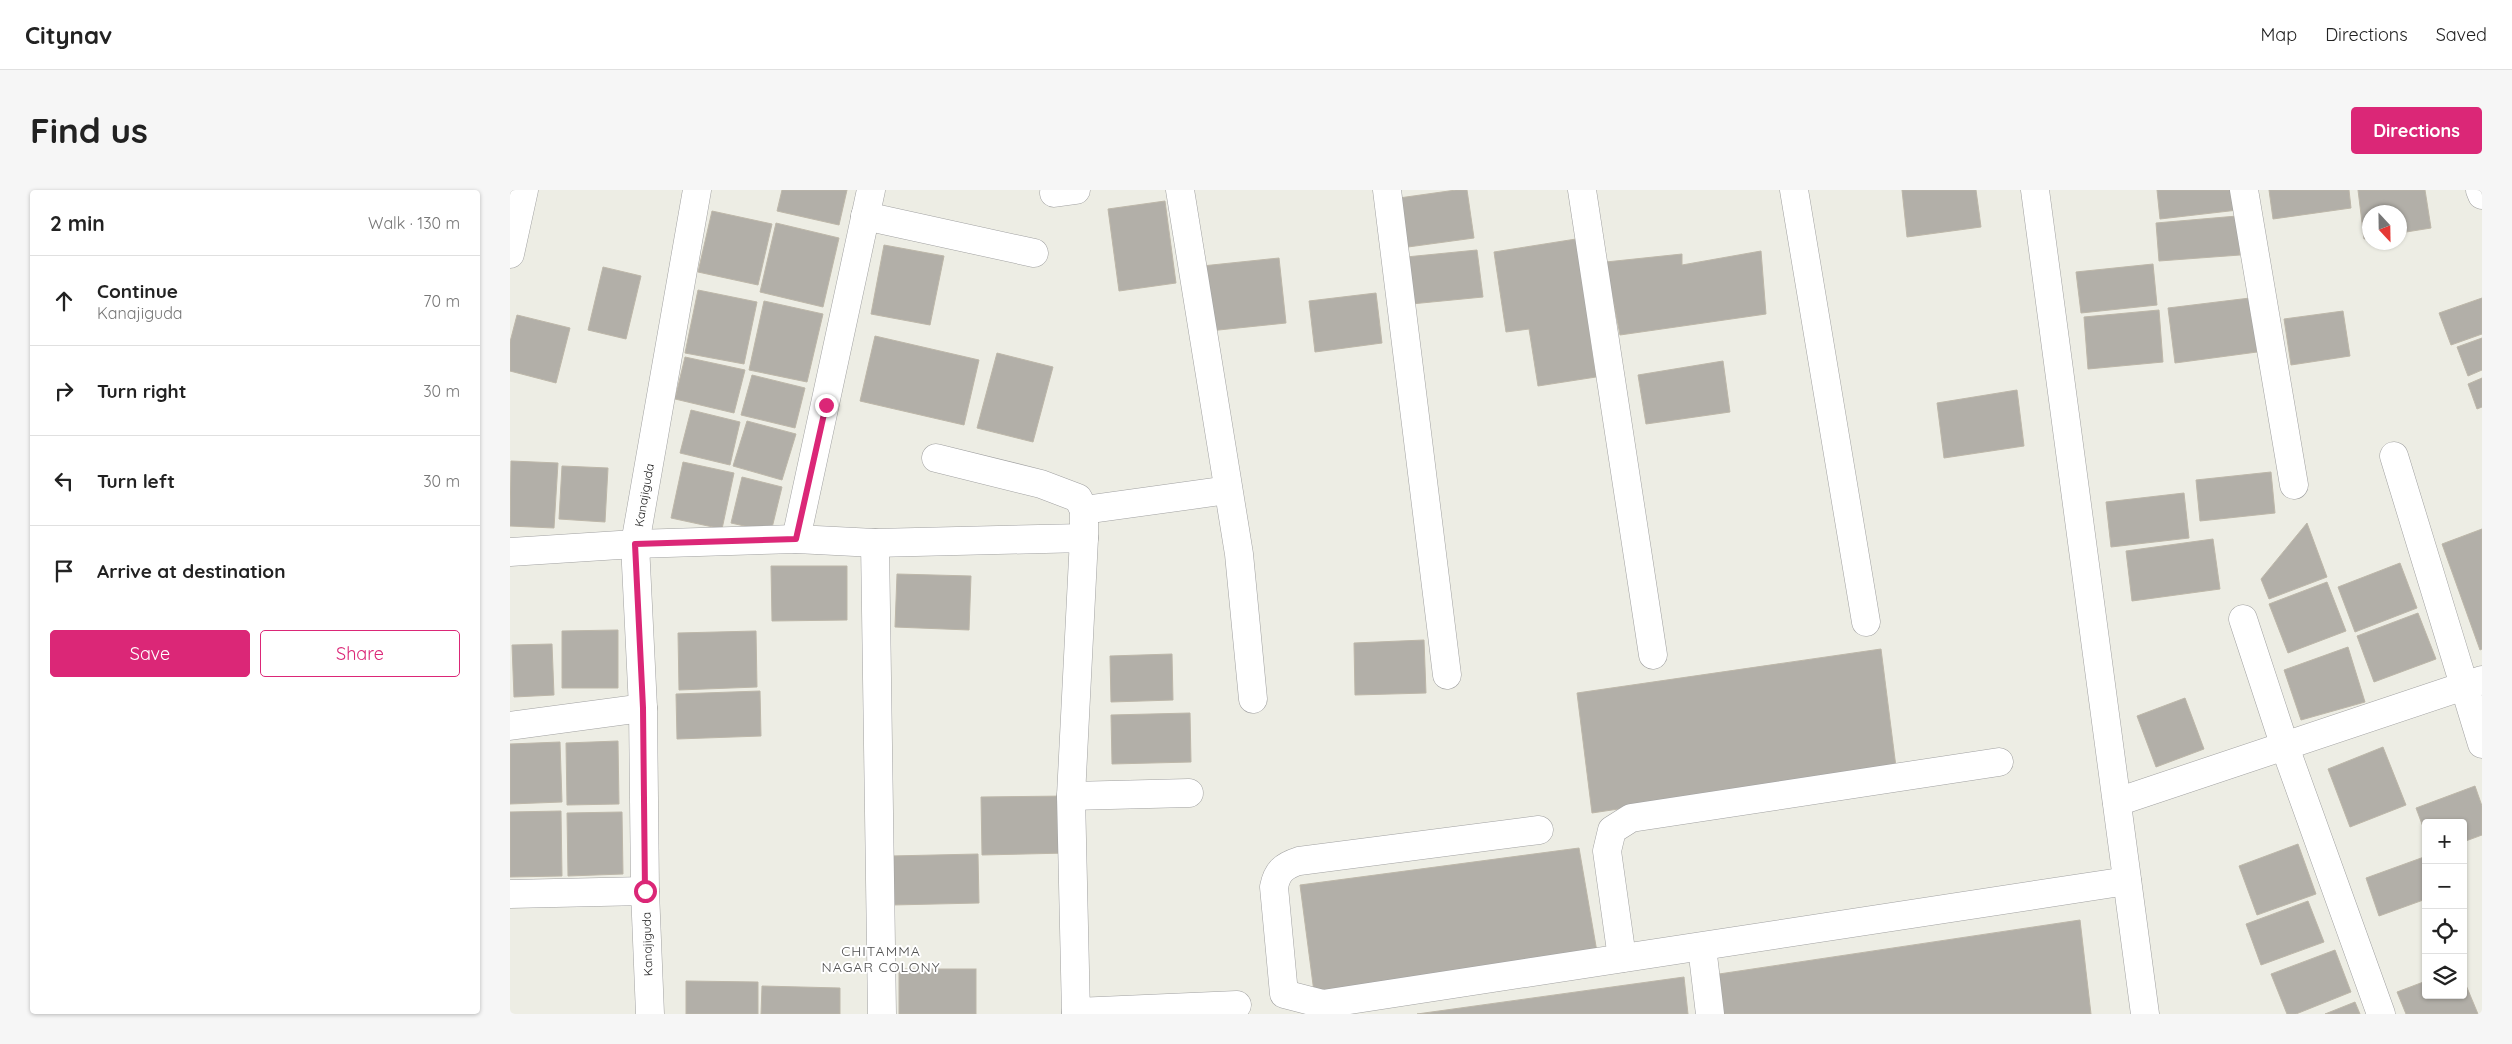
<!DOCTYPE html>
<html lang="en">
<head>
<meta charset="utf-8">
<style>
  :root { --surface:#fff; --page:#f6f6f6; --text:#222; --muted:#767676; --line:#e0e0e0; --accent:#db2777 }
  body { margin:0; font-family:Quicksand,sans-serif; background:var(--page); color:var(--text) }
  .controls { position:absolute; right:15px; bottom:15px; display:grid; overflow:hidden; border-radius:5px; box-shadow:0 1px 4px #0004 }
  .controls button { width:45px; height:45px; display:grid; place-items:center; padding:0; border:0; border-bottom:1px solid var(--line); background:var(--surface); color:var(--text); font:25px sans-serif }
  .compass { position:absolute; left:1852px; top:15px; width:45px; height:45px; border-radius:50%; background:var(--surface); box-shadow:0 1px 4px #0004; rotate:158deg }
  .stop { position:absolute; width:15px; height:15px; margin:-11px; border:4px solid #db2777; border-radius:50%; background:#fff }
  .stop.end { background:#db2777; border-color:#fff; box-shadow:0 1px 5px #0008 }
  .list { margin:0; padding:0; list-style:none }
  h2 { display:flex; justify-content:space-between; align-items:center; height:65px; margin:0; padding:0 20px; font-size:21px }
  h2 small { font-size:16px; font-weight:400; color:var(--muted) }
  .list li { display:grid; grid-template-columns:32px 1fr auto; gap:15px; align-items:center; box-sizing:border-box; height:90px; padding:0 20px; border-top:1px solid var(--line) }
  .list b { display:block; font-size:19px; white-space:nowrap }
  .list p { margin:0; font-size:16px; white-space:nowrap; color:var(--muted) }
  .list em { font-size:16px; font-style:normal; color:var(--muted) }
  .actions { display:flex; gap:10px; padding:15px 20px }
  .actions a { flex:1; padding:11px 0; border:1px solid var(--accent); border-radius:5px; text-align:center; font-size:18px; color:var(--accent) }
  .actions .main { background:var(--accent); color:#fff }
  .icon { flex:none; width:28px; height:28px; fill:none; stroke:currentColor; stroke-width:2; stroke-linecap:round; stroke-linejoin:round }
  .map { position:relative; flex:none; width:1972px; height:824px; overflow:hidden; border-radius:5px }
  header { display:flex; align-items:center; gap:30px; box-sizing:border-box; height:70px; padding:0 25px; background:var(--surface); border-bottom:1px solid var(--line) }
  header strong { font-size:24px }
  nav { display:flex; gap:28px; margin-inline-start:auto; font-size:18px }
  .intro { display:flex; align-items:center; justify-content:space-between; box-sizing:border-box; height:120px; padding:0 30px }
  h1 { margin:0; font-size:35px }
  .button { padding:12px 22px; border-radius:5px; background:var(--accent); color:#fff; font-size:18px; font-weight:700 }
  main { display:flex; gap:30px; padding:0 30px }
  aside { flex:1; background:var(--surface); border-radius:5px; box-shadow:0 1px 4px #0004 }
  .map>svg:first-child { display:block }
  .building { fill:#b2afa8; stroke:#bdb7a9 }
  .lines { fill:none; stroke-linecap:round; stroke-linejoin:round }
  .minor-casing { stroke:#a1a1a1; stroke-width:29 }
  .minor { stroke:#fff; stroke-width:28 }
  .route { stroke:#db2777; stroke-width:6 }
  .labels { text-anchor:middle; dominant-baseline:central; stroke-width:4; stroke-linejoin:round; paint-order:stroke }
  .street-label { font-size:12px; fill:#1d1d1d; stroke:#fff }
  .neighbourhood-label { font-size:14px; letter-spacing:1px; fill:#505050; stroke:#fff }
</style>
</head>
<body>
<header>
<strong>Citynav</strong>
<nav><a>Map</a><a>Directions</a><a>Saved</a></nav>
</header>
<div class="intro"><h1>Find us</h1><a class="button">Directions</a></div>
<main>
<aside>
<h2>2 min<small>Walk · 130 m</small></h2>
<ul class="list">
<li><svg class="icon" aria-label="ahead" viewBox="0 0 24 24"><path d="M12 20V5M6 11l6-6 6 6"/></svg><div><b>Continue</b><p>Kanajiguda</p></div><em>70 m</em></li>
<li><svg class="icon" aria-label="right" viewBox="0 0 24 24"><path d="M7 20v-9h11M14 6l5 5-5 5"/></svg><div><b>Turn right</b></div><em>30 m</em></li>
<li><svg class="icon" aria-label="left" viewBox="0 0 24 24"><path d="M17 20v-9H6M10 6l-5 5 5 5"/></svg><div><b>Turn left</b></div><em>30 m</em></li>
<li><svg class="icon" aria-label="arrive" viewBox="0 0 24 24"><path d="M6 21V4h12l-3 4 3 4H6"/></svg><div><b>Arrive at destination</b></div></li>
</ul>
<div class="actions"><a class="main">Save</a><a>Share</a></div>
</aside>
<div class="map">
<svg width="1972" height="824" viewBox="0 0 1972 824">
  <rect width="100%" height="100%" fill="#edede4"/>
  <!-- building -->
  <g class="building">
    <path d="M272 0H337L329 35 267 21Z"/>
    <path d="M946 0H957L964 48 898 57 889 8Z"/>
    <path d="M1392 0H1466L1471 37 1397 47Z"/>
    <path d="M1647 0H1726L1728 20 1650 29Z"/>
    <path d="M1759 0H1839L1841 18 1763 29Z"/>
    <path d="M1848 0H1915L1921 38 1890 43V22H1860V48L1854 49Z"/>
    <path d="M655 11 666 93 609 101 598 19Z"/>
    <path d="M202 21 262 34 248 95 188 82Z"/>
    <path d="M1727 26 1730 65 1649 71 1646 33Z"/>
    <path d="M266 33 329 48 313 117 250 102Z"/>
    <path d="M1066 49 1086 187 1028 196 1019 139 996 142 984 62Z"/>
    <path d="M374 55 434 66 420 135 361 124Z"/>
    <path d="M967 60 973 107 901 114 896 67Z"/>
    <path d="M1251 61 1256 124 1110 145 1096 72 1172 64V75Z"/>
    <path d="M769 68 776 133 699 141 692 76Z"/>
    <path d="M1643 74 1647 115 1571 123 1566 82Z"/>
    <path d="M93 77 131 86 116 149 78 140Z"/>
    <path d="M188 100 247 112 234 174 175 163Z"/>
    <path d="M866 103 872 153 805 162 799 111Z"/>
    <path d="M1740 108 1747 162 1665 173 1658 118Z"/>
    <path d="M1972 108V144L1941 155 1929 123Z"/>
    <path d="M254 111 313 124 297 192 239 180Z"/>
    <path d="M1649 120 1653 172 1578 179 1574 127Z"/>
    <path d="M1833 121 1840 166 1781 175 1774 129Z"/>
    <path d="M7 125 60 138 46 193 0 181V152Z"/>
    <path d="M365 146 469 170 454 235 350 211Z"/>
    <path d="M1972 148V180L1958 186 1947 157Z"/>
    <path d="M487 163 543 177 523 252 467 238Z"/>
    <path d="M175 167 235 180 224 223 165 209Z"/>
    <path d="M1213 171 1220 222 1136 234 1128 185Z"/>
    <path d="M242 185 295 198 285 238 231 225Z"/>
    <path d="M1972 188V217L1967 219 1958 194Z"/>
    <path d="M1507 200 1514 256 1434 268 1427 213Z"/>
    <path d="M181 220 230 232 220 275 170 263Z"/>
    <path d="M237 231 286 244 272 290 223 276Z"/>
    <path d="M1 271 48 273 44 338 0 336Z"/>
    <path d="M173 272 224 283 212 339 161 328Z"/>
    <path d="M52 276 98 278 95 332 49 329Z"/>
    <path d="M1761 282 1765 323 1690 331 1686 290Z"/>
    <path d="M232 287 272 297 261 342 221 333Z"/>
    <path d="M1674 303 1679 348 1601 357 1596 312Z"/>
    <path d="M1797 333 1817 387 1759 409 1751 389Z"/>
    <path d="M1972 339V459L1970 460 1932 354Z"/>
    <path d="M1703 349 1710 399 1622 411 1616 361Z"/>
    <path d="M1890 373 1907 418 1845 442 1828 397Z"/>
    <path d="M261 376H337V430L262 431Z"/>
    <path d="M387 384 461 386 459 440 385 437Z"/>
    <path d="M1817 392 1836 441 1778 463 1759 414Z"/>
    <path d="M1908 423 1926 469 1864 492 1847 446Z"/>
    <path d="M108 440V498H52V441Z"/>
    <path d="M246 441 247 497 169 500 168 443Z"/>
    <path d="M914 450 916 503 845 505 844 453Z"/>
    <path d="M42 454 44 505 4 507 2 455Z"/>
    <path d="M1838 457 1855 512 1791 530 1774 480Z"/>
    <path d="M1371 459 1386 577 1082 623 1067 503Z"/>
    <path d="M662 464 663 510 601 512 600 466Z"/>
    <path d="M250 501 251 546 167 549 166 504Z"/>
    <path d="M1675 508 1694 559 1646 577 1627 526Z"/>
    <path d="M680 523 681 572 602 574 601 525Z"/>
    <path d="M108 551 109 614 57 615 56 553Z"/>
    <path d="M50 552 52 612 0 614V554Z"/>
    <path d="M1873 557 1896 615 1840 637 1818 579Z"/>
    <path d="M1965 596 1972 616V645L1953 652V633H1916V645L1906 618Z"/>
    <path d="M557 606V663L472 665 471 607Z"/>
    <path d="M51 621 52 686 0 687V622Z"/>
    <path d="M112 622 113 684 58 686 57 623Z"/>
    <path d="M1788 654 1806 704 1747 725 1729 676Z"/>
    <path d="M1069 658 1087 762 804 802 790 695Z"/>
    <path d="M468 664 469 713 382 715 381 666Z"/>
    <path d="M1914 667 1916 673V709L1869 726 1856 688Z"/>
    <path d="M1798 711 1814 752 1751 775 1736 734Z"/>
    <path d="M1570 730 1581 824H1214L1209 784Z"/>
    <path d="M1825 760 1841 802 1786 824H1777L1761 784Z"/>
    <rect x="389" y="779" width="77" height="45"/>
    <path d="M1174 787 1178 824H907Z"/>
    <path d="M1953 788 1968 824H1896L1887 802 1916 791V805H1953Z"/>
    <path d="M176 791 248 792V824H176Z"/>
    <path d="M252 796 330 798V824H251Z"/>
    <path d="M1845 812 1850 824H1815Z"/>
  </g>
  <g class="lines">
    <defs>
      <g id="minor">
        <path d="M670 0 729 364 743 509"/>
        <path d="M877 0 937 485"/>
        <path d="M1072 0 1143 465"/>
        <path d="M1284 0 1356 432"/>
        <path d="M1525 0 1635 824"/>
        <path d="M1734 0 1784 295"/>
        <path d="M1970 0 1972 5"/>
        <path d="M544 3 566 0"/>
        <path d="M355 26 524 63"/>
        <path d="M0 64 14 0"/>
        <path d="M1884 266 1972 554"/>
        <path d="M426 268 531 294 568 308 574 320V348"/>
        <path d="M574 320 718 300"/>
        <path d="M286 349 361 0"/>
        <path d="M365 353 372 824"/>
        <path d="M0 362 125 354 286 349 365 353 574 348 561 606 566 824"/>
        <path d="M1733 429 1775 557 1871 824"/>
        <path d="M0 536 133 518"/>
        <path d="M561 606 679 603"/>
        <path d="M1607 612 1972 490"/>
        <path d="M1029 640 789 671C773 676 767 682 764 697L774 804 813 814 1617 691"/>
        <path d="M0 704 135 701"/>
        <path d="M1192 757 1200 824"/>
        <path d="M1112 768 1097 661 1102 640 1121 628 1489 572"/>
        <path d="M566 822 727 815"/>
        <path id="s1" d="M140 824 135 701 133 518 125 354 187 0"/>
      </g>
    </defs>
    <!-- minor casing -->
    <use href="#minor" class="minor-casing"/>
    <!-- minor -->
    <use href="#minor" class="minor"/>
  </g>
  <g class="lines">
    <!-- route -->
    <path class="route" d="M135 701 133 518 125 354 286 349 316 215"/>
  </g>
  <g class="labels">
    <!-- street labels -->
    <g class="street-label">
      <text stroke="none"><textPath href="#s1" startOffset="520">Kanajiguda</textPath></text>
      <text transform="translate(137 754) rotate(-92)">Kanajiguda</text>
    </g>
    <!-- neighbourhood labels -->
    <g class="neighbourhood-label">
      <text x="371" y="761">CHITAMMA<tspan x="371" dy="16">NAGAR COLONY</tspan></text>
    </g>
  </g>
</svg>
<div class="controls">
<button>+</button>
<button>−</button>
<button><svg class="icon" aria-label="locate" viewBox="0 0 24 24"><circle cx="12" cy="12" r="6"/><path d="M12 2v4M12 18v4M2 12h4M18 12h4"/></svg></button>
<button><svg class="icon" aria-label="layers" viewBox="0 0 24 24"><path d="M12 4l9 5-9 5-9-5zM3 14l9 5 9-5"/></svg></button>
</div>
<svg class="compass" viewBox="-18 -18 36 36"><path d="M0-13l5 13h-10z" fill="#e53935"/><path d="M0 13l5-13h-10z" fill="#767676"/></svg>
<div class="stop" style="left:135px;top:701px"></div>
<div class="stop end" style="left:316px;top:215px"></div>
</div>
</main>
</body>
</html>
